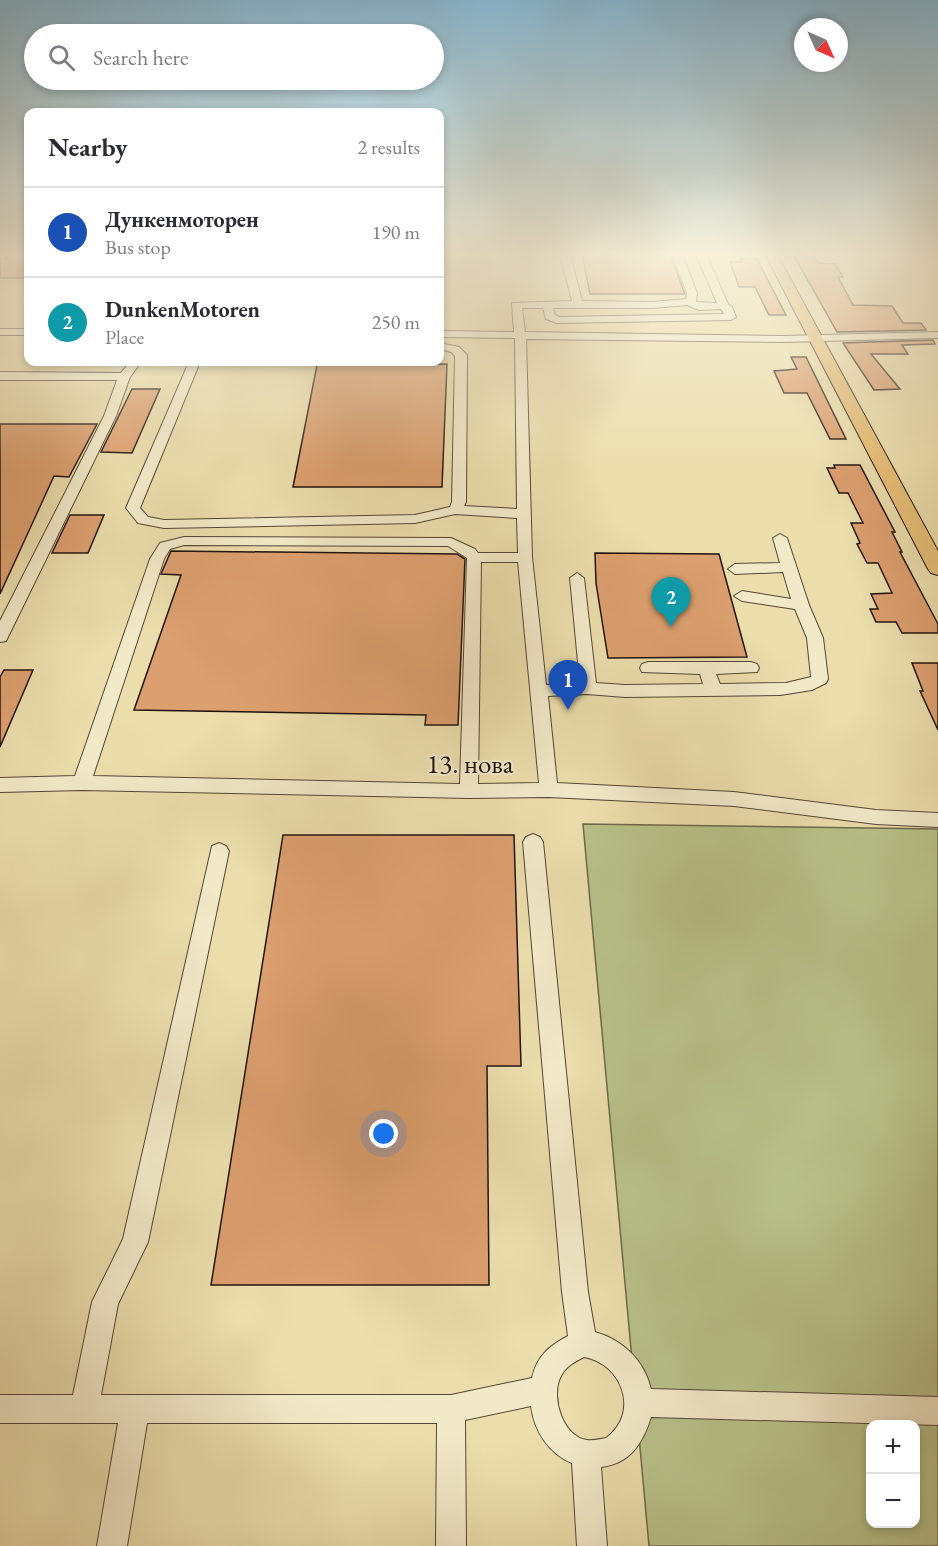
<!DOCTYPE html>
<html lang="en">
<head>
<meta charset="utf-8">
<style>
  :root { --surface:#fff; --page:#f2f2f3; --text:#2b2b33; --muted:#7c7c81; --line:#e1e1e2; --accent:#8f2418 }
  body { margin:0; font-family:"EB Garamond",serif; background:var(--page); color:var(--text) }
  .controls { position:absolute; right:18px; bottom:18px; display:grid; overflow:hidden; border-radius:12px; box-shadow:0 3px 9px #0003 }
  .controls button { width:54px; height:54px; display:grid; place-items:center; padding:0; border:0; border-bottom:2px solid var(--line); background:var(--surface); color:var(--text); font:30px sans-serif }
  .compass { position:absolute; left:794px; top:18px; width:54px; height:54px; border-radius:50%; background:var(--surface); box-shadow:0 3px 9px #0003; rotate:135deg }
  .you { position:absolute; left:384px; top:1134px; width:21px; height:21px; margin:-15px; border:4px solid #fff; border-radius:50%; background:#1a73e8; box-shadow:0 0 0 9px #1a73e833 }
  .badge { display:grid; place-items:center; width:39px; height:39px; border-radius:50%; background:var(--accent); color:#fff; font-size:20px; font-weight:700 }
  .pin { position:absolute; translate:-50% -50px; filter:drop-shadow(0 2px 3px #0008) }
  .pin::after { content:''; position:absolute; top:32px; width:21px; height:18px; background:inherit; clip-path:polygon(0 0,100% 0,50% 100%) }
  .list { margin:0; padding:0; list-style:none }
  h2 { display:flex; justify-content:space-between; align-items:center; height:78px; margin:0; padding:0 24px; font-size:26px }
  h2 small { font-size:20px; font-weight:400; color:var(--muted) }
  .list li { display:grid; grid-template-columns:39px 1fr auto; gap:18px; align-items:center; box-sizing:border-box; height:90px; padding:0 24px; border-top:2px solid var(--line) }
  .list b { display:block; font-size:22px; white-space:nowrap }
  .list p { margin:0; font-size:20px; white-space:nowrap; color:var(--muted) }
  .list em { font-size:20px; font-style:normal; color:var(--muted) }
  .icon { flex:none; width:33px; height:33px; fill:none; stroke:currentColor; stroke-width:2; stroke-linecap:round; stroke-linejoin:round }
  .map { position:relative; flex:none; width:938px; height:1546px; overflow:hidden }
  .search { position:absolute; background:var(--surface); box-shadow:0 3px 9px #0003; left:24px; top:24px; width:420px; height:66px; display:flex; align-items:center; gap:15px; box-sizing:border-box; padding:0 21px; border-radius:33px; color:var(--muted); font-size:22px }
  .panel { position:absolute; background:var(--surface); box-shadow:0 3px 9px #0003; left:24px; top:108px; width:420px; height:258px; border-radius:12px }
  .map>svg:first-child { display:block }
  .green { fill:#b8c089; stroke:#6c6a4c; stroke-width:1.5; fill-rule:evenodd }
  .building { fill:#dc9f6f; stroke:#21130e; stroke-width:1.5 }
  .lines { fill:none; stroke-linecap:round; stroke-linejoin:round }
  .minor-casing { stroke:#544636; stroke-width:2 }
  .major-casing { stroke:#21130e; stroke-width:2 }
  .minor { fill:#f2e9c9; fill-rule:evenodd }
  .major { fill:#e6be76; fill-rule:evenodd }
  .labels { text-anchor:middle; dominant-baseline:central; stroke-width:4.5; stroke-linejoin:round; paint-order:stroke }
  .street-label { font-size:27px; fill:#21130e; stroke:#f2e9c9 }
</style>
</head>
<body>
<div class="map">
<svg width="938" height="1546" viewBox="0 0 938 1546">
  <rect width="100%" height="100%" fill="#ebddac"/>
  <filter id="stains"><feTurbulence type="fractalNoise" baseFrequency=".00333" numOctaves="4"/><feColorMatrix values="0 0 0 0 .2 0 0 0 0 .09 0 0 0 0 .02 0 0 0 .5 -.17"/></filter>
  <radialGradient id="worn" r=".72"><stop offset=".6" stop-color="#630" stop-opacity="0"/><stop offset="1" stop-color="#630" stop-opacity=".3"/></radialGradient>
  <!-- green -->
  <path class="green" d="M583 824 938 829V1546H649ZM870 1424H916V1524H870Z"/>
  <!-- building -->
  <g class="building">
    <path d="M12 254H28V278H0V258H9Z"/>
    <path d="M582 254H670L685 294H590Z"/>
    <path d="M793 254H813L818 263 835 264 843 277H838L853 305 892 306 903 323H921L926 330 837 332Z"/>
    <path d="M740 259H757L786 315H769L755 287H739L730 262H742Z"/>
    <path d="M933 340 935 344 902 345 908 354H871L900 389 874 390 843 343Z"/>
    <path d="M791 357H806L846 439H830L807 393H784L774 371 797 369Z"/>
    <path d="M447 364 442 487H293L317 365Z"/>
    <path d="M132 389H160L132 453 101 452Z"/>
    <path d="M0 424H97L69 477 54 476 0 594Z"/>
    <path d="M834 465H860L895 532H892L902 552H900L938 624V633H902L896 622H876L870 609H878L871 594 892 593 878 563H867L857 544 860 543 851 523H863L848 493H839L827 468H835Z"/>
    <path d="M70 515H104L88 553H52Z"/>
    <path d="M171 551 457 554 465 559 458 725H425L426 715 134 710 181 575 161 574Z"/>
    <path d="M595 553 719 554 747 657 608 658 596 583Z"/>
    <path d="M912 663H938V730L920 691H923Z"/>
    <path d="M4 670H33L0 747V677Z"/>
    <path d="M283 835H514L521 1066H487L489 1285H211Z"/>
  </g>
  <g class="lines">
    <defs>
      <g id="minor">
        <path d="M560 254H570L582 301 653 302 686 299 687 293 672 254H682L697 293 696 302 717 303 696 254H706L728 304 732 307 736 317 731 320 557 323 546 319 543 308H522L525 332 783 336 938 332V338L783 342 526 339 532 557 546 685 580 683 570 578 577 573 584 578 596 683 625 685 703 684 700 674 642 672 640 668 642 664 648 662H751L757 664 759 668 757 672 716 674 720 684 786 683 811 677 807 638 795 609 742 601 734 596 742 591 791 599 783 572 735 574 728 569 735 564 780 563 773 538 780 534 787 538 809 605 823 638 828 679 826 683 812 690 780 695 625 697 587 694 548 696 557 783 734 792 876 810 938 813V827L876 824 734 806 549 797 469 798 82 790 0 792V778L75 776 150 559 160 543 184 537 451 538 475 549 478 553H518L517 518 455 514 415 523 164 528 138 523 126 508 189 362H200L140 508 148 517 164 520 415 515 450 507 452 502 455 356 451 352 440 349V343L459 347 467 355 466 502 464 506 517 509 515 338 440 337V331L514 332 512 303 572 301ZM687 305 699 310 721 309 724 314 559 317 555 315 553 308H653ZM184 545 448 546 467 558 460 784 93 776 164 559 170 549ZM481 562H518L539 783 478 784Z"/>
        <rect x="0" y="329" width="28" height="6"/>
        <path d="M130 362H141L130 377 116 416 8 637 6 641 0 642V621L104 416 117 380H0V372L121 373Z"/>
        <path d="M533 834 540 837 543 842 588 1292 595 1332C623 1340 644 1360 651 1389L938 1397V1425L651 1417C643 1443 630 1464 601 1467L607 1546H577L572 1463C549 1454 534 1431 531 1406L465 1420 466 1546H436L437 1423H147L127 1546H97L118 1423H0V1395H73L92 1302 123 1239 212 846 219 843 226 846 229 851 148 1242 118 1304 101 1395H451L532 1378C537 1356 549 1346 568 1336L562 1292 523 842 526 837ZM584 1357C623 1364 640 1413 606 1438 600 1439 593 1441 587 1440 563 1437 551 1398 560 1378 565 1367 574 1362 584 1357Z"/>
      </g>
      <path id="major" d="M765 254H777L938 551V575L931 573 928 569Z"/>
    </defs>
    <!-- minor casing -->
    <use href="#minor" class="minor-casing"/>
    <!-- major casing -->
    <use href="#major" class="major-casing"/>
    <!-- minor -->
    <use href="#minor" class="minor"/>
    <!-- major -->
    <use href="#major" class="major"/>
  </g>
  <!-- sky -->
  <linearGradient id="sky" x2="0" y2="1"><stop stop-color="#88b7d1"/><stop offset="0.54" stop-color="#f6f0da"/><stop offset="1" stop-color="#f6f0da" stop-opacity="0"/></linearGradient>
  <rect width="938" height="470" fill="url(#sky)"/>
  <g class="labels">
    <!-- street labels -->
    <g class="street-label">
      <text x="470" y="763">13. нова</text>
    </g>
  </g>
  <rect width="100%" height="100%" filter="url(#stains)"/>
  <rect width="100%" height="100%" fill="url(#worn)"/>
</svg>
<div class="controls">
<button>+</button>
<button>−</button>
</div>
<svg class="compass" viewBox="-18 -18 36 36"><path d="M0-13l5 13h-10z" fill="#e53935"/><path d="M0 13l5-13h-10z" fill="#7c7c81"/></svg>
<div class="you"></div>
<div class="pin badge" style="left:568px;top:710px;background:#1a4fb4">1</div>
<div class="pin badge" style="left:671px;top:627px;background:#0f9aa8">2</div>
<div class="search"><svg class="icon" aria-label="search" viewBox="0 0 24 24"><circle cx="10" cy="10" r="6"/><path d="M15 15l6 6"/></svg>Search here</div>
<section class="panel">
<h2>Nearby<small>2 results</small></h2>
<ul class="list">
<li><span class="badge" style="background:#1a4fb4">1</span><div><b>Дункенмоторен</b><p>Bus stop</p></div><em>190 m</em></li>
<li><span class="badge" style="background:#0f9aa8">2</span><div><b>DunkenMotoren</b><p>Place</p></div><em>250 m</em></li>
</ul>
</section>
</div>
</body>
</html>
